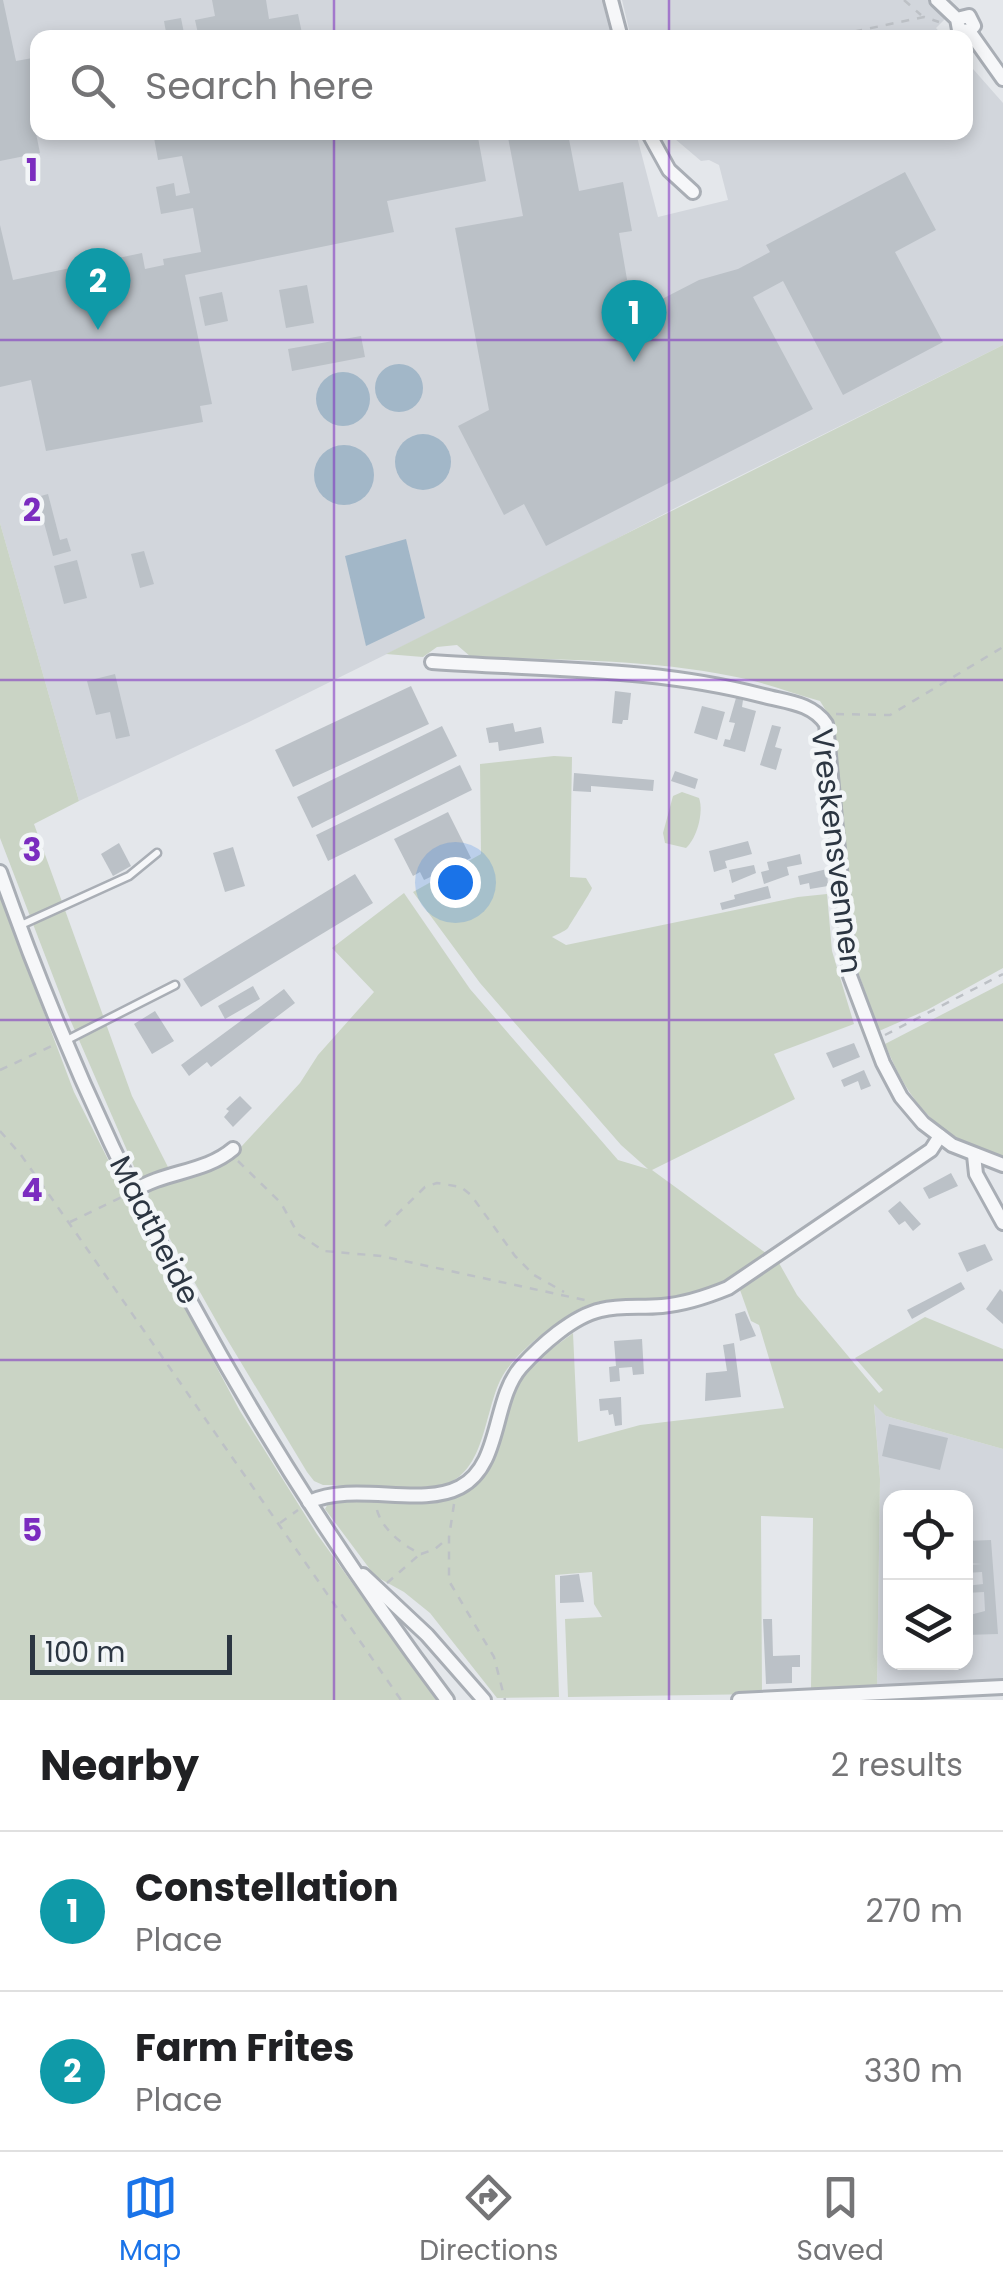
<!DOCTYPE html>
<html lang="en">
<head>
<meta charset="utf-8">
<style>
  :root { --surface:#fff; --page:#f2f2f2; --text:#202124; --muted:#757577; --line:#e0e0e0; --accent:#1a73e8 }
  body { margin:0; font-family:Poppins,sans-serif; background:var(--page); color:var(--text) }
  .controls { position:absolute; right:30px; bottom:30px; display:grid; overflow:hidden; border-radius:20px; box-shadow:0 5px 15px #0003 }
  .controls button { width:90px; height:90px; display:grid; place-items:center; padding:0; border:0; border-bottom:2px solid var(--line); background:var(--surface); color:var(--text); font:50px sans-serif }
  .scale { position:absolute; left:30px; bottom:25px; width:202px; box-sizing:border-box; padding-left:10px; border:5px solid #2c3642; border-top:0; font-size:28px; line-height:35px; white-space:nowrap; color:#2c3642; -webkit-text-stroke:8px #f3f6f8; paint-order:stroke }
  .you { position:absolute; left:455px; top:882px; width:35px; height:35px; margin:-25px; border:8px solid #fff; border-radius:50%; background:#1a73e8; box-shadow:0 0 0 15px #1a73e833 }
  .badge { display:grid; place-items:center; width:65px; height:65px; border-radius:50%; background:var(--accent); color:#fff; font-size:32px; font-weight:700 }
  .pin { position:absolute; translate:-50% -82px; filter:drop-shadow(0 2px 5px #0008) }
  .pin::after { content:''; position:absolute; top:52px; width:35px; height:30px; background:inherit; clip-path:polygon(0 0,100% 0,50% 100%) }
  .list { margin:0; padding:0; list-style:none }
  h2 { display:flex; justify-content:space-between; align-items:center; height:130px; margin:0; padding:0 40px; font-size:42px }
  h2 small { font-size:32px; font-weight:400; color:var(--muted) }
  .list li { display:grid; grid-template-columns:65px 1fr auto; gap:30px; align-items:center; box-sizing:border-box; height:160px; padding:0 40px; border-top:2px solid var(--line) }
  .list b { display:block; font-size:38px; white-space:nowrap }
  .list p { margin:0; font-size:32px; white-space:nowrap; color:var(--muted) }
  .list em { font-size:32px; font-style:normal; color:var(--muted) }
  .icon { flex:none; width:55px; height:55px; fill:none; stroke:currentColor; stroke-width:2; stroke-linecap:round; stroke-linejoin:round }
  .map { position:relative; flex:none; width:1003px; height:1700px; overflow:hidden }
  .search { position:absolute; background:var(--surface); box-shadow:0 5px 15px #0003; left:30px; right:30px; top:30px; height:110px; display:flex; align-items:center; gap:25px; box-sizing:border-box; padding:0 35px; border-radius:20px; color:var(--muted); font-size:38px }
  .sheet { height:450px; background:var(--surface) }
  nav { display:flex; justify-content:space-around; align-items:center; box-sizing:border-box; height:140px; border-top:2px solid var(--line); background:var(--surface); font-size:28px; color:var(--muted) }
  nav a { display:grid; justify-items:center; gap:5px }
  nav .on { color:var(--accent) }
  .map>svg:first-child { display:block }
  .built { fill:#d2d6dc; fill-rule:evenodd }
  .green { fill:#cad4c5 }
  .water { fill:#a2b7c8 }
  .building { fill:#bbc1c7 }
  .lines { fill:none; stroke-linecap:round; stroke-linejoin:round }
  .lane-casing { stroke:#a9aeb5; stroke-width:11 }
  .street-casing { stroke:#a9aeb5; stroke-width:18 }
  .path { stroke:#bdc1c6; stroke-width:2.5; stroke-dasharray:8 8; stroke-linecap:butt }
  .lane { stroke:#f6f7f9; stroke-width:6 }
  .street { stroke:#f6f7f9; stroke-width:12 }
  .grid { fill:none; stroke:#7b2cbf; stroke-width:2.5; stroke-opacity:0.55 }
  .labels { text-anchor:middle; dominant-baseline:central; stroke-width:9; stroke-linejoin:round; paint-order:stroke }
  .street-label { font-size:30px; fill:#2c3642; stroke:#f3f6f8 }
  .grid-label { font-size:32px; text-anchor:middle; font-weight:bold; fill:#7b2cbf; stroke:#f3f6f8; stroke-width:9; stroke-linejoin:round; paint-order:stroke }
</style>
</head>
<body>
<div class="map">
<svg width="1003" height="1700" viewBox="0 0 1003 1700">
  <rect width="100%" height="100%" fill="#e4e7eb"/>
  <!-- built -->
  <g class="built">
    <path d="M0 0H603L612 37 38 38V132L636 133 658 217 728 200 719 165 709 160 701 161 668 133 966 132V61L1003 103V345L687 502 539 579 249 722 79 801 0 523Z"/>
    <path d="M622 0H949L955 9 936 28 944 37 631 38Z"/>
    <path d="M874 1402 886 1416 1003 1449V1679L877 1687 880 1479ZM890 1498H966V1662H890Z"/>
  </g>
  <!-- green -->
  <g class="green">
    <path d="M1003 345V968L927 1010 879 1031 855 963 833 722 820 701C795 694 771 685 746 679 656 659 562 660 471 657L457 645 437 647 423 657 386 654Z"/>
    <path d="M0 523 79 801 34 824 132 1096 170 1171 139 1178 66 1010 0 838Z"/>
    <path d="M554 756 572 757 570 877 586 878 592 888C591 892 570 924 568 928 564 932 557 934 552 937L566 945 798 897 827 894 832 951 854 1024 774 1054 795 1099 652 1170 770 1256C747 1271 722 1289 696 1296 657 1307 610 1290 575 1311 551 1326 521 1349 505 1372 484 1403 488 1469 446 1484 419 1493 353 1485 323 1485L314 1481 307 1472 222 1331 148 1200 150 1188 216 1168 229 1160 300 1083 318 1055 374 992 332 948 404 893 470 989 618 1160 648 1169 621 1145 480 983 413 892 481 854 480 764Z"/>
    <path d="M682 792 699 798C704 812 697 838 686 848L665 843 663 833 673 796Z"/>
    <path d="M0 896 74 1092 141 1225 240 1411 317 1534 436 1700H0Z"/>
    <path d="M1003 983V1158C939 1137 910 1106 885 1044Z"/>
    <path d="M779 1263 797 1295 879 1393 883 1390 855 1358 925 1317 1003 1349V1449L886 1416 874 1404 880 1479 877 1687 811 1689 813 1518 761 1516 762 1694 568 1697 565 1619 602 1617 594 1604 592 1572 555 1575 559 1697 497 1698 430 1613 404 1592 375 1576 325 1509 329 1502 462 1491C503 1466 497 1419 520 1381 532 1361 555 1347 573 1333L578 1442 640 1425 784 1408 759 1325 751 1321 740 1290Z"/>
  </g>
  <!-- water -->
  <g class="water">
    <circle cx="399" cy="388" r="24"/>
    <circle cx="343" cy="399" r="27"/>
    <circle cx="423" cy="462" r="28"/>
    <circle cx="344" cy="475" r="30"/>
    <path d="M406 539 425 618 366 646 345 556Z"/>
  </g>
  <!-- building -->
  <g class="building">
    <path d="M0 0H3L16 61 38 57V102L30 104 40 153 0 161Z"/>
    <path d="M212 0H266L269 19 298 14 303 38H199L195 20 215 16Z"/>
    <path d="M181 18 185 38H167L164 21Z"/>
    <path d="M153 132H477L486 181 387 201 394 232 185 275 212 404 200 406 203 422 46 451 31 380 0 387V225L13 280 142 253 145 269 164 265 163 259 201 252 193 208 161 214 156 187 174 183 176 196 190 193 182 156 158 160Z"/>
    <path d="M507 132H585V136L569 139 579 191 623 182 632 231 619 233 633 314 699 280 738 269 770 252 766 245 905 172 936 230 895 252 943 342 843 395 783 281 753 297 813 409 546 546 524 504 504 515 458 426 489 410 455 228 523 216Z"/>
    <path d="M307 285 314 323 286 328 279 290Z"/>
    <path d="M222 292 228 321 205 326 199 297Z"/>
    <path d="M361 336 365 357 292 371 288 349Z"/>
    <path d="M48 494 60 540 67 538 71 551 53 556 37 497Z"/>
    <path d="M144 551 154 584 140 588 131 554Z"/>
    <path d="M77 560 87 598 64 604 54 566Z"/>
    <path d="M115 674 130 736 116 739 110 712 96 715 87 681Z"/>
    <path d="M411 686 429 724 293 787 275 750Z"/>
    <path d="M615 691 631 693 628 720H623L622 724 612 723Z"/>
    <path d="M736 698 743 700 742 707 756 711 745 752 723 746 725 739 730 740 735 723 729 722Z"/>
    <path d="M702 706 725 712 717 740 694 733Z"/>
    <path d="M513 723 515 732 541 727 544 743 499 751 498 742 489 743 486 728Z"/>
    <path d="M772 725 781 727 775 747 782 749 776 770 760 765Z"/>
    <path d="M442 726 457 756 312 828 297 797Z"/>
    <path d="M460 765 472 790 328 861 316 835Z"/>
    <path d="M675 771 698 779 695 789 671 781Z"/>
    <path d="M574 773 654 780 653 791 591 786V792L573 791Z"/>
    <path d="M448 812 471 858 424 880 420 872 413 876 394 839Z"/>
    <path d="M748 841 752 854 725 861 727 868 714 872 709 851Z"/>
    <path d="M119 843 131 866 113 876 101 854Z"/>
    <path d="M233 847 245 886 225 892 213 853Z"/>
    <path d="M800 854 802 864 787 867 789 875 764 884 761 872 769 870 767 862Z"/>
    <path d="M754 865 756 873 732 883 729 870Z"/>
    <path d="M827 869 828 886 810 889 809 883 800 885 798 876Z"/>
    <path d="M355 874 373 903 201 1007 183 979Z"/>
    <path d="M768 886 771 898 722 910 720 903 735 899 734 895Z"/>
    <path d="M253 986 260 999 225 1019 218 1006Z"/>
    <path d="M284 989 295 1003 211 1067 207 1062 189 1076 181 1065Z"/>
    <path d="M155 1011 174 1041 152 1054 134 1024Z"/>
    <path d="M854 1043 860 1057 833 1068 826 1053Z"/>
    <path d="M864 1070 871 1086 861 1090 858 1081 844 1087 841 1080Z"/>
    <path d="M240 1096 252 1108 233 1127 224 1117 229 1111 226 1109Z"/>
    <path d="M951 1173 958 1186 929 1199 923 1188Z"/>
    <path d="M900 1201 921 1224 913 1231 905 1221 899 1225 888 1211Z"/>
    <path d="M985 1244 993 1260 967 1272 958 1253Z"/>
    <path d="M961 1282 965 1289 912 1319 907 1310Z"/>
    <path d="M1000 1289 1003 1292V1324L986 1309Z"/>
    <path d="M745 1311 756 1336 740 1341 735 1314Z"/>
    <path d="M642 1339 644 1374 633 1375 632 1367 619 1368 620 1381 610 1382 609 1367 616 1366 614 1341Z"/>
    <path d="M734 1343 741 1397 705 1401 706 1373 727 1371 723 1345Z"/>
    <path d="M621 1397 622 1425 615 1426 613 1414 609 1415 608 1410 600 1411 599 1399Z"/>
    <path d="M889 1424 948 1438 940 1470 882 1456Z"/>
    <path d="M991 1540 998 1634 966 1635V1616L985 1611 984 1592 966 1593V1586L983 1584 982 1572 966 1573V1565L982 1564 966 1563V1541Z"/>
    <rect x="886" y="1547" width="4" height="74"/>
    <path d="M579 1574 584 1602 560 1603V1576Z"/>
    <path d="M763 1619H772L773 1656 800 1655V1667H792V1683L766 1684Z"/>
  </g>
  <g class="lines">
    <defs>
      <g id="lane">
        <path d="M21 925 129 876 157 853"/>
        <path d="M65 1041 175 985"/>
      </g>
      <g id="street">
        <path d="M611 0 621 38"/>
        <path d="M937 0 957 19 959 30 969 31 974 26 969 16 957 19"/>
        <path d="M969 31 1003 79"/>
        <path d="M648 132 669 170 693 192"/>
        <path d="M432 662C544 670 655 667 764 696 787 702 812 703 826 724L850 976 883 1063 901 1097 923 1123 952 1145 1003 1165"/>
        <path d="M0 872C104 1169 258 1449 447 1700"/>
        <path d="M974 1155 976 1174 1003 1223"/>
        <path d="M134 1191C164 1171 205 1173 233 1149"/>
        <path d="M309 1502C355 1481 420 1508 460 1487 502 1465 492 1400 521 1367 540 1346 573 1316 601 1310 620 1305 642 1308 662 1306 685 1304 706 1297 728 1288L931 1150 940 1136"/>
        <path d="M363 1575 427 1635 484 1700"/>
        <path d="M739 1700 1003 1687"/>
      </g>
    </defs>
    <!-- lane casing -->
    <use href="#lane" class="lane-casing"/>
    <!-- street casing -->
    <use href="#street" class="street-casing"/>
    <!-- path -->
    <g class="path">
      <path d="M904 0 921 15"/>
      <path d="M823 38 924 17 939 22"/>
      <path d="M836 714 890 715 1003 647"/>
      <path d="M885 1035 1003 974"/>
      <path d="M0 1070 54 1045"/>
      <path d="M0 1131 21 1155 69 1223 401 1700"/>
      <path d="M238 1161 281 1203 298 1234 324 1251 381 1256 589 1301"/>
      <path d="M70 1222 122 1197"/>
      <path d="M385 1226 425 1187 437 1183 461 1187 471 1195 515 1256 534 1275 564 1292"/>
      <path d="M454 1504 449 1537V1581L494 1657 505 1700"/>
      <path d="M377 1510C382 1529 403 1546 421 1554L435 1549 448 1538"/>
      <path d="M280 1523 298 1510"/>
      <path d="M387 1583 419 1555"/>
    </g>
    <!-- lane -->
    <use href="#lane" class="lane"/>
    <!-- street -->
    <use href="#street" class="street"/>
  </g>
  <!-- grid -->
  <path class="grid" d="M334 0V38M669 0V38M334 132V1700M669 132V1700M0 340H1003M0 680H1003M0 1020H1003M0 1360H1003"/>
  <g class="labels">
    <!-- street labels -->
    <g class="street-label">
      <text transform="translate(837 851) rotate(83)">Vreskensvennen</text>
      <text transform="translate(155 1230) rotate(63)">Maatheide</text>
    </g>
  </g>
  <g class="grid-label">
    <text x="32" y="181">1</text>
    <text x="32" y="521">2</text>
    <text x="32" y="861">3</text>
    <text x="32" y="1201">4</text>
    <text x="32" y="1541">5</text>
  </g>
</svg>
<div class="controls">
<button><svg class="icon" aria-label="locate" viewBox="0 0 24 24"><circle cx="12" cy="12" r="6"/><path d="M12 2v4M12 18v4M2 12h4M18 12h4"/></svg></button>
<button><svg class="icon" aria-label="layers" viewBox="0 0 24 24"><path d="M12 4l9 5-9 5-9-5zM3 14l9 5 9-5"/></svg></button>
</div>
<div class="scale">100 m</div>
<div class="you"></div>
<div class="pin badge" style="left:634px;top:362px;background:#0f9aa8">1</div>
<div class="pin badge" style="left:98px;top:330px;background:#0f9aa8">2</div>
<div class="search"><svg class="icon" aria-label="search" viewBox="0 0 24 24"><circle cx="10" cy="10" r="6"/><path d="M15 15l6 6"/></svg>Search here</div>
</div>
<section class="sheet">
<h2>Nearby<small>2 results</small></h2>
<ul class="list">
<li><span class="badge" style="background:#0f9aa8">1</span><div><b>Constellation</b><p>Place</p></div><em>270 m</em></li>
<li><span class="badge" style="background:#0f9aa8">2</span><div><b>Farm Frites</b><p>Place</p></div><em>330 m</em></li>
</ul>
</section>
<nav>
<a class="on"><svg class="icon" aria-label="map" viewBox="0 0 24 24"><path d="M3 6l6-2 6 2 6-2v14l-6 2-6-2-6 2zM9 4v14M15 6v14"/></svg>Map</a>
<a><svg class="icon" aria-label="directions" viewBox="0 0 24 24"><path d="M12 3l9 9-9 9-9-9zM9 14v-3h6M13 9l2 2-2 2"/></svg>Directions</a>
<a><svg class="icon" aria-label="saved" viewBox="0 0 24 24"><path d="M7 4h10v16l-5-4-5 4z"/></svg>Saved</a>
</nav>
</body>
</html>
